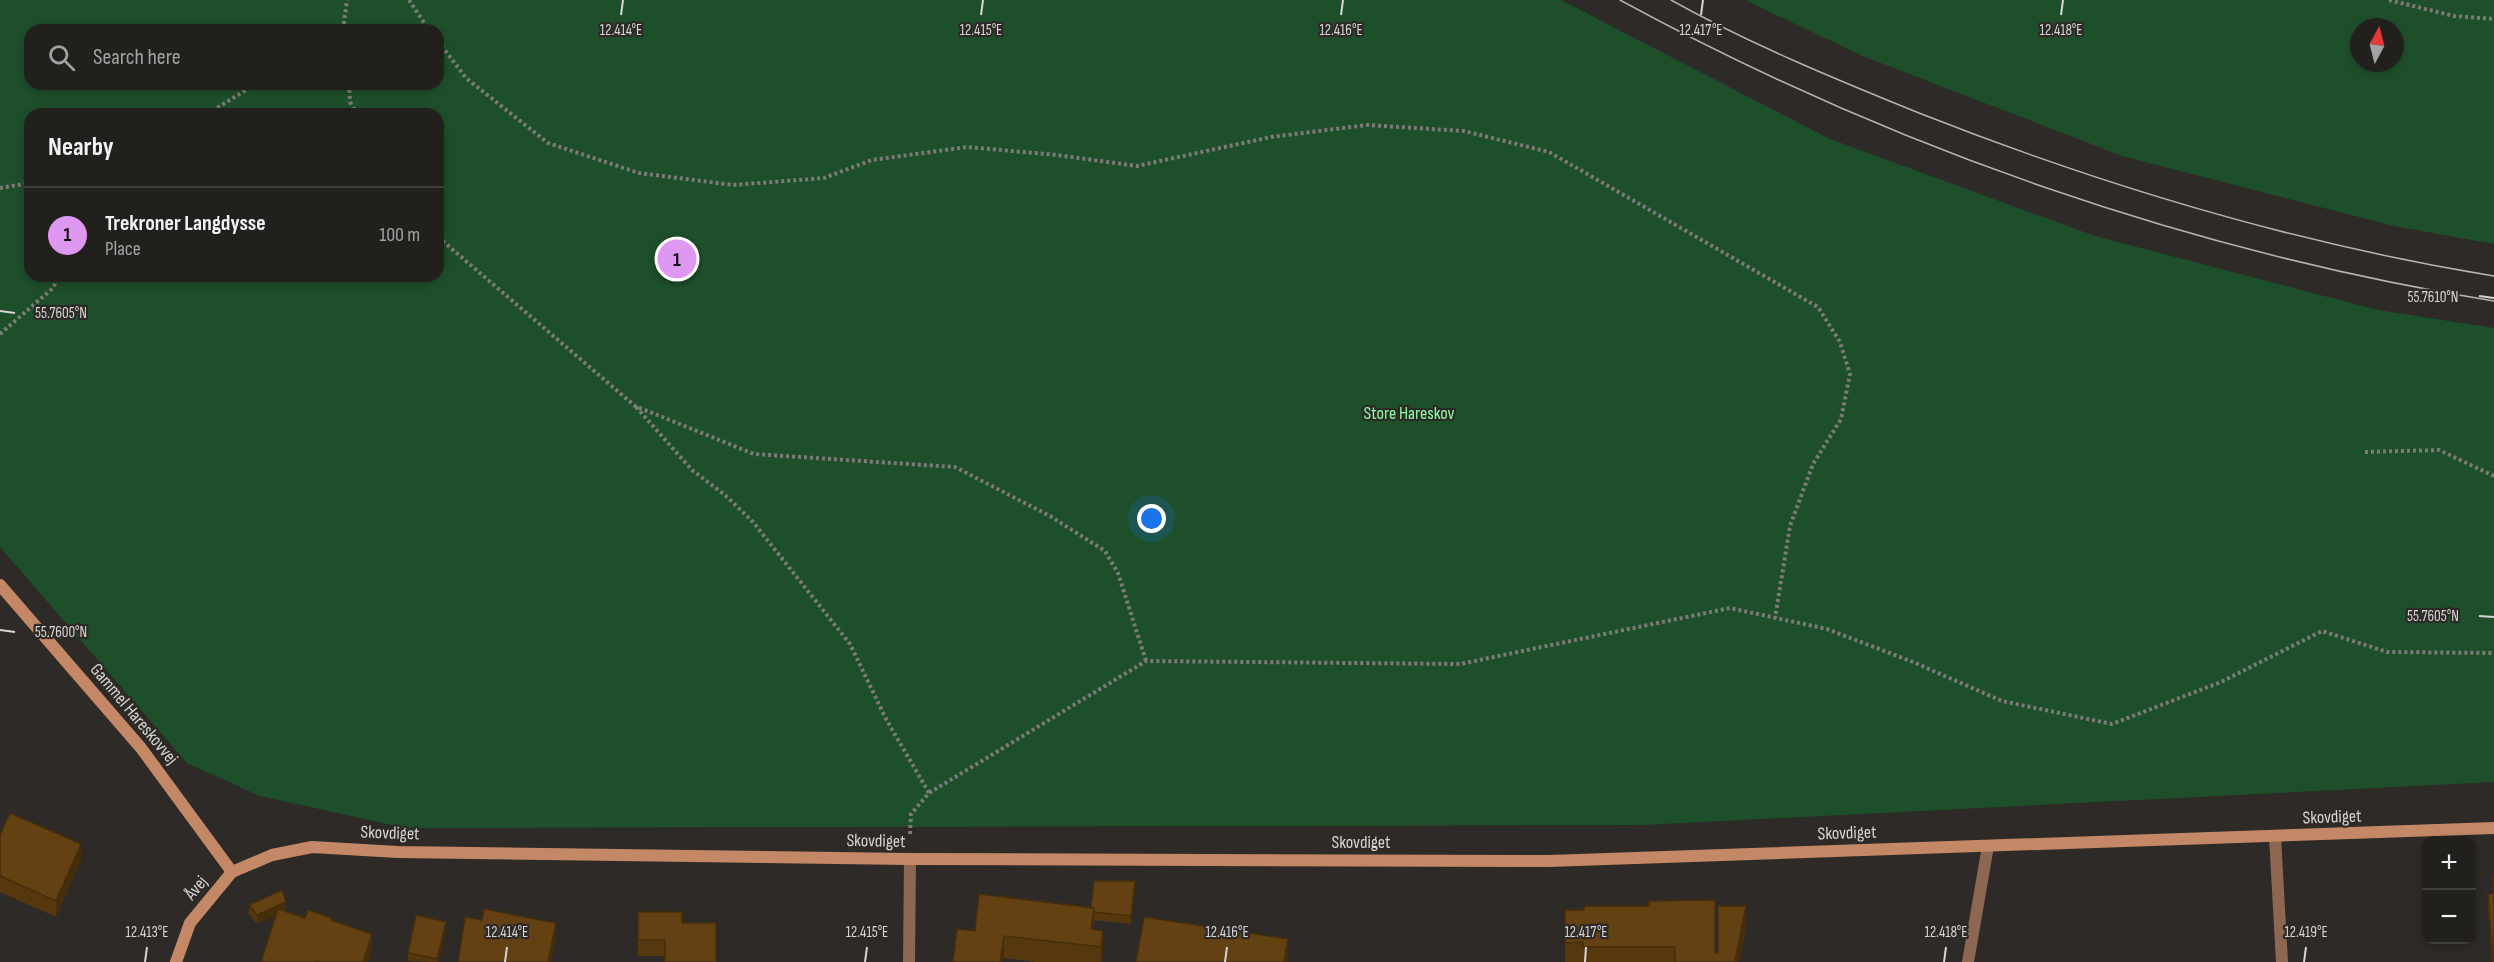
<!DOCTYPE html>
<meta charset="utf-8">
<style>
:root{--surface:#22201d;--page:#2e2d2a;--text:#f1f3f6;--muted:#a2a3a4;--line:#3f3e3b;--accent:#de98f2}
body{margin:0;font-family:"Sofia Sans Condensed",sans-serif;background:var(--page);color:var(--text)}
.controls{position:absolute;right:18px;bottom:18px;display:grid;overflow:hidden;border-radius:12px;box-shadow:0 3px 9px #0003}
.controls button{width:54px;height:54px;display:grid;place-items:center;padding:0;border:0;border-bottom:2px solid var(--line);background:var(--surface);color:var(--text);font:30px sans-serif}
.compass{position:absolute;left:2350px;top:18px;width:54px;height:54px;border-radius:50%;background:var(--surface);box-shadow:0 3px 9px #0003;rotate:7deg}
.you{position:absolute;left:1152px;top:519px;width:21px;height:21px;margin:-15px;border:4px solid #fff;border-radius:50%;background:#1a73e8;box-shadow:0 0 0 9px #1a73e833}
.badge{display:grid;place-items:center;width:39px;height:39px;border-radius:50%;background:var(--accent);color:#111;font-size:20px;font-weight:700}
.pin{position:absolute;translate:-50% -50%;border:3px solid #fff;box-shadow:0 2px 6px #0006}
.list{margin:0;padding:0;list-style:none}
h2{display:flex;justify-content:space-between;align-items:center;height:78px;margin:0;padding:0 24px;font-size:26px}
h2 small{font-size:20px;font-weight:400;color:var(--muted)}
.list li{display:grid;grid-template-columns:39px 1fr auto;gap:18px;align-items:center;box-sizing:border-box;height:96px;padding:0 24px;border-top:2px solid var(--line)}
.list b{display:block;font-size:22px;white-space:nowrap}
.list p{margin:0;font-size:20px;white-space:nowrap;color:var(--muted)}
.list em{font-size:20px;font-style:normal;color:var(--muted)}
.icon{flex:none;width:33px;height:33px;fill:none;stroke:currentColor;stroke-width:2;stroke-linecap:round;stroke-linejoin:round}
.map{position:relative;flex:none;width:2494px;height:962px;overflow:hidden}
.search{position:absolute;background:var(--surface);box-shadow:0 3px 9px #0003;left:24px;top:24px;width:420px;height:66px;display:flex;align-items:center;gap:15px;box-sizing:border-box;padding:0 21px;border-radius:18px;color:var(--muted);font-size:22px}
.panel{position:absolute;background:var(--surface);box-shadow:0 3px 9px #0003;left:24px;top:108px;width:420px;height:174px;border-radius:18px}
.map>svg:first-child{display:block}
</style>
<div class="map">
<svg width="2494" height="962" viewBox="0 0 2494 962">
<rect width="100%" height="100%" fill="#2d2a27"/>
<path fill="#1e4f2b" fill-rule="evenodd" d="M0,0H1561L1830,139L2095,236L2378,310L2494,328V782L1644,825L406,828L260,796L187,763L0,547ZM30,30H438V84H30ZM30,114H438V276H30Z
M1745,0H2494V244L2394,226L2122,156L1865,57ZM2359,27H2395V63H2359Z"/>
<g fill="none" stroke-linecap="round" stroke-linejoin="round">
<path stroke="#7d7b78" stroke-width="4" stroke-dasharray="3 3" stroke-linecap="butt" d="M409,0L429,30
M2389,0L2454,16L2494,19
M343,30L347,0
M438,41L466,78L548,143L639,173L733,185L824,178L872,160L967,147L1057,155L1137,166L1271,137L1367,125L1464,131L1549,152L1818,307L1840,342L1850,374L1841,419L1813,464L1790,526L1775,618
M349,84L350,102L357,114
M207,114L256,84
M0,188L30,183
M438,237L635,406L754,454L955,467L1050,516L1105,551L1118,573L1146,661
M0,334L53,288L59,276
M636,407L692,470L725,495L753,522L850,644L886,719L929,793
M2365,452L2439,450L2494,476
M910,834L911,814L929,793L1146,661L1460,664L1730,608L1827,629L1913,662L2002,701L2112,724L2221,682L2322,631L2387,652L2494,653"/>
<path stroke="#8d6752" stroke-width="12" d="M2275,837L2282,962
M909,962L910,859
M1968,962L1988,846"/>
<path stroke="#c58867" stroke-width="12" d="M0,585L141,748L232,872
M176,962L190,923L232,872L272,855L312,847L398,852L910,859L1549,861L2494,828"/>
<path stroke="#b6b4b1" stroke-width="1.5" d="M1620,0C1890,147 2191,252 2494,301
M1671,0C1750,44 1835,79 1919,113C2104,186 2297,244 2494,276"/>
</g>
<path fill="#56380f" d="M0,835L81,860L56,917L0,892Z
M2493,875H2494V962H2492L2488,910V894L2493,893Z
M1135,890L1131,924L1094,920V930L1103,931L1102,962H1035L1004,958L975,931L1091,908Z
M249,905L286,910L284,911L305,918L332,921L372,950L368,962H261L276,915L257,924L249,914Z
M1649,906L1715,953H1718L1746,928L1739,962H1565V910H1584Z
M638,912H682L665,956H638Z
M446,930L439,962L408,961V953Z"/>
<path fill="#462e0d" d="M81,844V860L56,917V901Z
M1135,881V890L1131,924V916Z
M286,902V910L257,924V915Z
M1746,906V928L1739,962H1735Z
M1094,908V931L1091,929Z
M446,922V930L439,962H437Z
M556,923V939L551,962H548Z
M1103,931V954L1102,962H1101V947Z
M372,934V950L368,962H363Z
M1004,936V958L1003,962H1000Z
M1288,939V962H1284Z"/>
<path fill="#644112" stroke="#462e0d" stroke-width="1.5" d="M10,813L81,844L56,901L0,876V835Z
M2493,875H2494V962H2493L2488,894L2494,893Z
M1094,881H1135L1131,916L1094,912V908H1091Z
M282,890L286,902L257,915L249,905Z
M979,894L1094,908L1091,929L1103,931L1101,947L1004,936L1000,962H953L957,929L975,931Z
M1715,900V953H1718V906H1746L1735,962H1675V947H1583V942L1565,943V910H1584V906H1649V901Z
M278,909L305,918L308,910L332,918L331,920L372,934L363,962H320L316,961V962H261Z
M484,909L556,923L548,962H458L465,917L482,920Z
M638,912H682V923H716V962H665V940H638Z
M416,915L446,922L437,959L408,953Z
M1144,917L1288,939L1284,962H1136Z"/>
<path fill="none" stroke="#d8d6d4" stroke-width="2" d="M621,15L623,0M981,15L983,0M1341,15L1343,0M1701,15L1703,0M2061,15L2063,0M2479,296L2494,298M0,311L15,313M2479,616L2494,617M0,630L15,632M145,962L147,947M505,962L507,947M865,962L867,947M1225,962L1227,947M1585,962L1586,947M1944,962L1946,947M2304,962L2306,947"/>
<g text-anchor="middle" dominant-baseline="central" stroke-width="4.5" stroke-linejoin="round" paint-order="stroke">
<g font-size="18" fill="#8afca5" stroke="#2d2a27">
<text x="1409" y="413">Store Hareskov</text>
</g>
<g font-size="18" fill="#d8d6d4" stroke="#2d2a27">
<text transform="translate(134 714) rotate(50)">Gammel Hareskovvej</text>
<text transform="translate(2332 817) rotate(-2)">Skovdiget</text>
<text transform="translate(390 833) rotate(2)">Skovdiget</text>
<text transform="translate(1847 833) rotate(-2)">Skovdiget</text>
<text transform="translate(876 841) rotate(1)">Skovdiget</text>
<text x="1361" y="842">Skovdiget</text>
<text transform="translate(196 888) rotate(-50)">Åvej</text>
</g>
</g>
<g font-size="15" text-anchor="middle" fill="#d8d6d4" stroke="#2d2a27" stroke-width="4.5" stroke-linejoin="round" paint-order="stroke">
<text x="621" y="35">12.414°E</text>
<text x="981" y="35">12.415°E</text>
<text x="1341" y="35">12.416°E</text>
<text x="1701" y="35">12.417°E</text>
<text x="2061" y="35">12.418°E</text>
<text x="2433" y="302">55.7610°N</text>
<text x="61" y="318">55.7605°N</text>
<text x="2433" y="621">55.7605°N</text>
<text x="61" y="637">55.7600°N</text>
<text x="147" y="937">12.413°E</text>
<text x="507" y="937">12.414°E</text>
<text x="867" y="937">12.415°E</text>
<text x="1227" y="937">12.416°E</text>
<text x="1586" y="937">12.417°E</text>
<text x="1946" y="937">12.418°E</text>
<text x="2306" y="937">12.419°E</text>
</g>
</svg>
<div class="controls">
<button>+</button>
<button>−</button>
</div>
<svg class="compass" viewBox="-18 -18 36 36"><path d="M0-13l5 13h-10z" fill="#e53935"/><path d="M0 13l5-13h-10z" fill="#a2a3a4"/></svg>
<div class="you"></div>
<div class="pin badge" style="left:677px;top:259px">1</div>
<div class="search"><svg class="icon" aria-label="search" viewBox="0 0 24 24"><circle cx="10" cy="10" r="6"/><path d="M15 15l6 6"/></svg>Search here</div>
<section class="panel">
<h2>Nearby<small></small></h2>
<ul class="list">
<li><span class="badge">1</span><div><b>Trekroner Langdysse</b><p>Place</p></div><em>100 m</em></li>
</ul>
</section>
</div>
